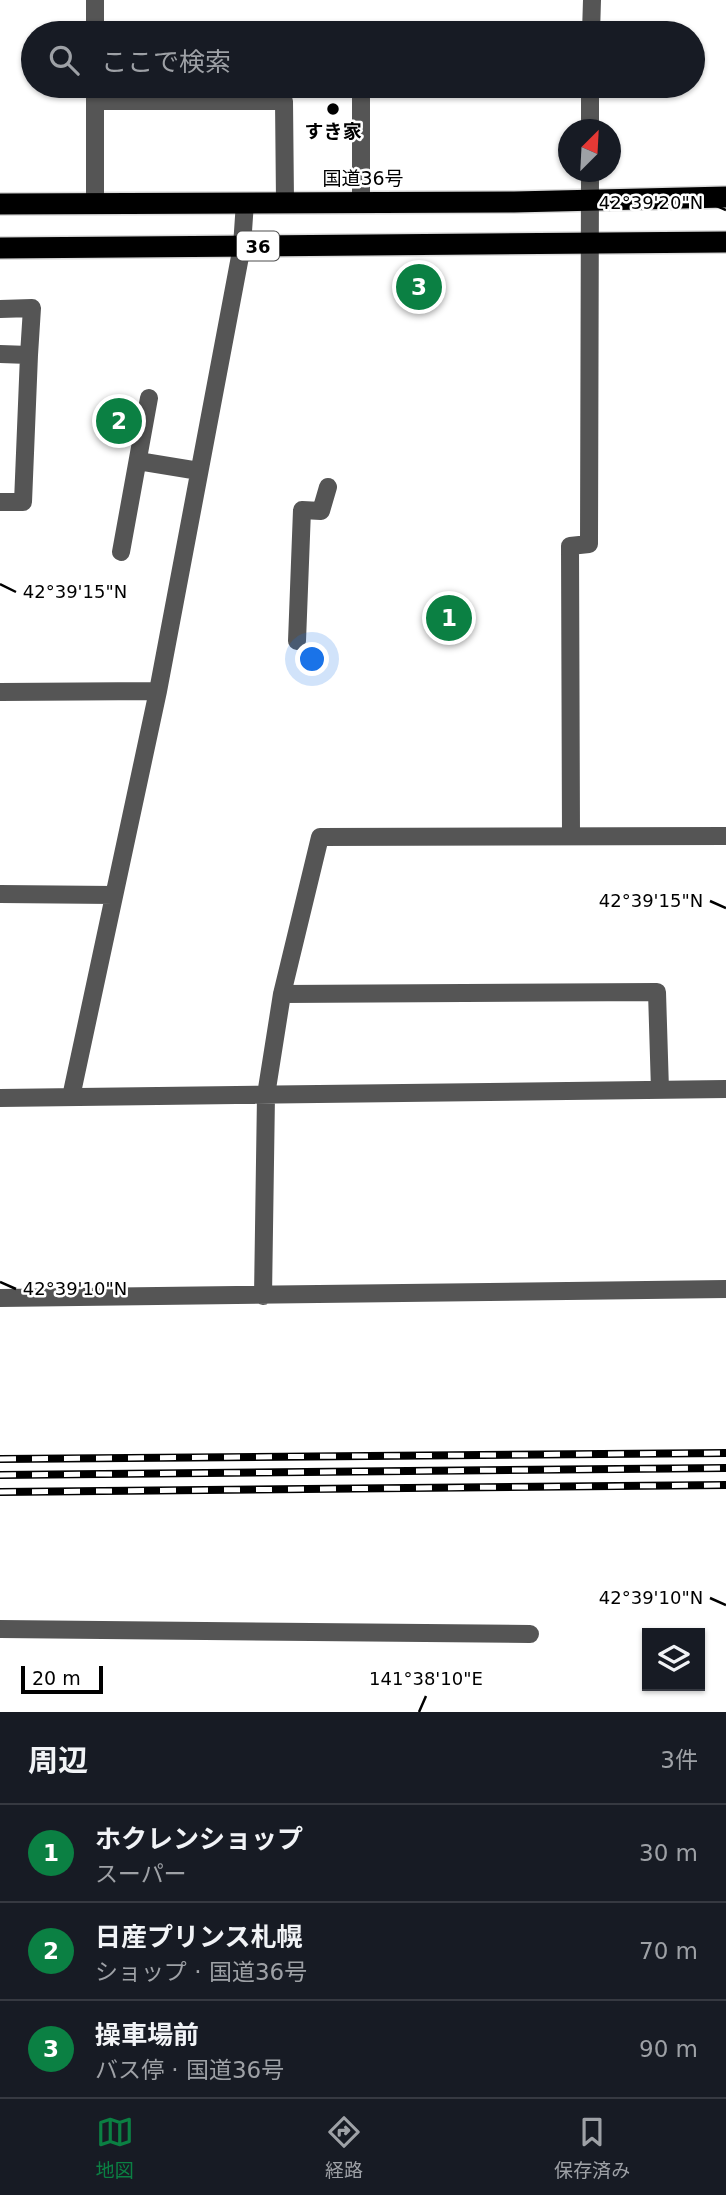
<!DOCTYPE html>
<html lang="ja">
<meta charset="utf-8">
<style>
:root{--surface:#171b24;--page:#20242c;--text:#f1f3f6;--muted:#9ea1a6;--line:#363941;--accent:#0b8043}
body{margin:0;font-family:"DejaVu Sans","Noto Sans JP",sans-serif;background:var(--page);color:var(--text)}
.controls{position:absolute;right:21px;bottom:21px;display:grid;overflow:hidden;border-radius:0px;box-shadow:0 2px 5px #0004}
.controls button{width:63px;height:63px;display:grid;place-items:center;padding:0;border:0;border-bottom:2px solid var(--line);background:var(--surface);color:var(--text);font:35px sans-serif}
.compass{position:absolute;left:558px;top:119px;width:63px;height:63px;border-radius:50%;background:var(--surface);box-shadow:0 2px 5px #0004;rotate:24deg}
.scale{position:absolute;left:21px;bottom:18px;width:82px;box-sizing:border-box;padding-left:7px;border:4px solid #000;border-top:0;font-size:19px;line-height:24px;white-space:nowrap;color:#000;-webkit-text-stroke:5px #fff;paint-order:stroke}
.you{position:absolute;left:313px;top:660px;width:24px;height:24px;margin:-18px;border:5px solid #fff;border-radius:50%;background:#1a73e8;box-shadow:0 0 0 10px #1a73e833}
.badge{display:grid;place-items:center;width:46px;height:46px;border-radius:50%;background:var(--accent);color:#fff;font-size:23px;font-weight:700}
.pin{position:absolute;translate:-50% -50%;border:4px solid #fff;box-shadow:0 2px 7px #0006}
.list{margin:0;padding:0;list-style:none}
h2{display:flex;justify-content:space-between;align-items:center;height:91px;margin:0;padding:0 28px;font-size:30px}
h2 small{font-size:23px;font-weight:400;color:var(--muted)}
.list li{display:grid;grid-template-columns:46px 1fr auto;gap:21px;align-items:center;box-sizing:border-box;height:98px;padding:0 28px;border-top:2px solid var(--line)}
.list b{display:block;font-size:26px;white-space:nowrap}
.list p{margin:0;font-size:23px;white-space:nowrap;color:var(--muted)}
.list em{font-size:23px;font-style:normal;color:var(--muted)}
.icon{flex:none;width:38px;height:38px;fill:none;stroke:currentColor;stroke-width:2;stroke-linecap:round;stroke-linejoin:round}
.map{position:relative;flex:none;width:726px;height:1712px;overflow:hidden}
.search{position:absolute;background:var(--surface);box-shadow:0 2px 5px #0004;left:21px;right:21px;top:21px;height:77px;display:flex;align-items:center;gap:18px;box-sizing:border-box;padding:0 24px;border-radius:38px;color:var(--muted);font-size:26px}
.sheet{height:385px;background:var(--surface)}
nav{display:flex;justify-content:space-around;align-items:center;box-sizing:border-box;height:98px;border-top:2px solid var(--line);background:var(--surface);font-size:19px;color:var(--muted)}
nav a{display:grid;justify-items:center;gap:4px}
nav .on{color:var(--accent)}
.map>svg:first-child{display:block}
</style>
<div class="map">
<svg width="726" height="1712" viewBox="0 0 726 1712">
<rect width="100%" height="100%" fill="#fff"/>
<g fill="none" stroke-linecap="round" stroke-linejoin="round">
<defs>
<path id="highway" d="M0,204L514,202L726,197
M0,248L726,242"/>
</defs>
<use href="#highway" stroke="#dbdbdb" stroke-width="24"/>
<path stroke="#555" stroke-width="18" d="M95,0V33
M294,33L296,31L342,30L346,33
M591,33L592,0
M95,86V203
M95,101H284L285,201
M590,130V86
M361,201V86
M0,309L32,308L29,355
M0,354L29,355L23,502H0
M138,461L199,471
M121,552L149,398
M297,641L302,510L321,511L328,487
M0,692L158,691
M571,836L570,546L589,544L590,172
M0,894L114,895
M282,994L657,992L660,1090
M71,1097L158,691L242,246L245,202
M0,1098L726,1089
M263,1296L266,1095L282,994L320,837L726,836
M0,1298L726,1289
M0,1629L530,1634"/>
<use href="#highway" stroke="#000" stroke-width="21"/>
<defs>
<path id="rail" d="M0,1459L726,1453
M0,1475L726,1468
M0,1492L726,1485"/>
</defs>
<use href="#rail" stroke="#000" stroke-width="8"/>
<use href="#rail" stroke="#fff" stroke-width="5" stroke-dasharray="16" stroke-linecap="butt"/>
</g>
<path fill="none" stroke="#000" stroke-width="2.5" d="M710,203L726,210M0,584L16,592M710,901L726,908M0,1282L16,1289M710,1598L726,1605M419,1712L426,1696"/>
<circle fill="#000" stroke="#fff" stroke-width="2.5" cx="333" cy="109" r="7"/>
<g text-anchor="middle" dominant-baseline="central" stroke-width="5" stroke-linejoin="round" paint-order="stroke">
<rect fill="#fff" stroke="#4c4c4c" stroke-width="2" x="237" y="231.5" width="42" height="29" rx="5"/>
<g font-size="18" font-weight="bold" fill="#000">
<text x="258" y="246">36</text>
</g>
<g font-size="19" font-weight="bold" fill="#000" stroke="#fff">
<text x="333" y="131">すき家</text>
</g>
<g font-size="19" fill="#000" stroke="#fff">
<text x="363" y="178">国道36号</text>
</g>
</g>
<g font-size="18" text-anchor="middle" fill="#000" stroke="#fff" stroke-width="5" stroke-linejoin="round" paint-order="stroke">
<text x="651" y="209">42°39'20"N</text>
<text x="75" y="598">42°39'15"N</text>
<text x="651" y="907">42°39'15"N</text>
<text x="75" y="1295">42°39'10"N</text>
<text x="651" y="1604">42°39'10"N</text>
<text x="426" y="1685">141°38'10"E</text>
</g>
</svg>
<div class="controls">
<button><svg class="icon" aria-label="layers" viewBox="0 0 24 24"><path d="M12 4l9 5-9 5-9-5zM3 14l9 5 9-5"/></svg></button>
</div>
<svg class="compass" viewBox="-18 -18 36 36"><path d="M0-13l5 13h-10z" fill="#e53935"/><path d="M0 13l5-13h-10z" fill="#9ea1a6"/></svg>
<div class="scale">20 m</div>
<div class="you"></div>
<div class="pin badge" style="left:449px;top:618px">1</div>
<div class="pin badge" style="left:119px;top:421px">2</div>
<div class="pin badge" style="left:419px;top:287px">3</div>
<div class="search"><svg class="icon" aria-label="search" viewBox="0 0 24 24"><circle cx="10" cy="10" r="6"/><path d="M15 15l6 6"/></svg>ここで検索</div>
</div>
<section class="sheet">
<h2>周辺<small>3件</small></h2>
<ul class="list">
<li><span class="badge">1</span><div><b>ホクレンショップ</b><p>スーパー</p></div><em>30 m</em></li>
<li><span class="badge">2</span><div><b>日産プリンス札幌</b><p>ショップ · 国道36号</p></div><em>70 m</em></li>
<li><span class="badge">3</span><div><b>操車場前</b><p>バス停 · 国道36号</p></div><em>90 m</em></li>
</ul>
</section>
<nav>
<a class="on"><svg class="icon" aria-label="map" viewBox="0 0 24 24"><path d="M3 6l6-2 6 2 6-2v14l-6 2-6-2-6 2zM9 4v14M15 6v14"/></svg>地図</a>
<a><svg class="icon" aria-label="directions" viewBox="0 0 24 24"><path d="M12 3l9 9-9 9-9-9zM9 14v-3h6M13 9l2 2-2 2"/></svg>経路</a>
<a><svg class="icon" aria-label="saved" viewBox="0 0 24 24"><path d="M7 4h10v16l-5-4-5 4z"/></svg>保存済み</a>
</nav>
